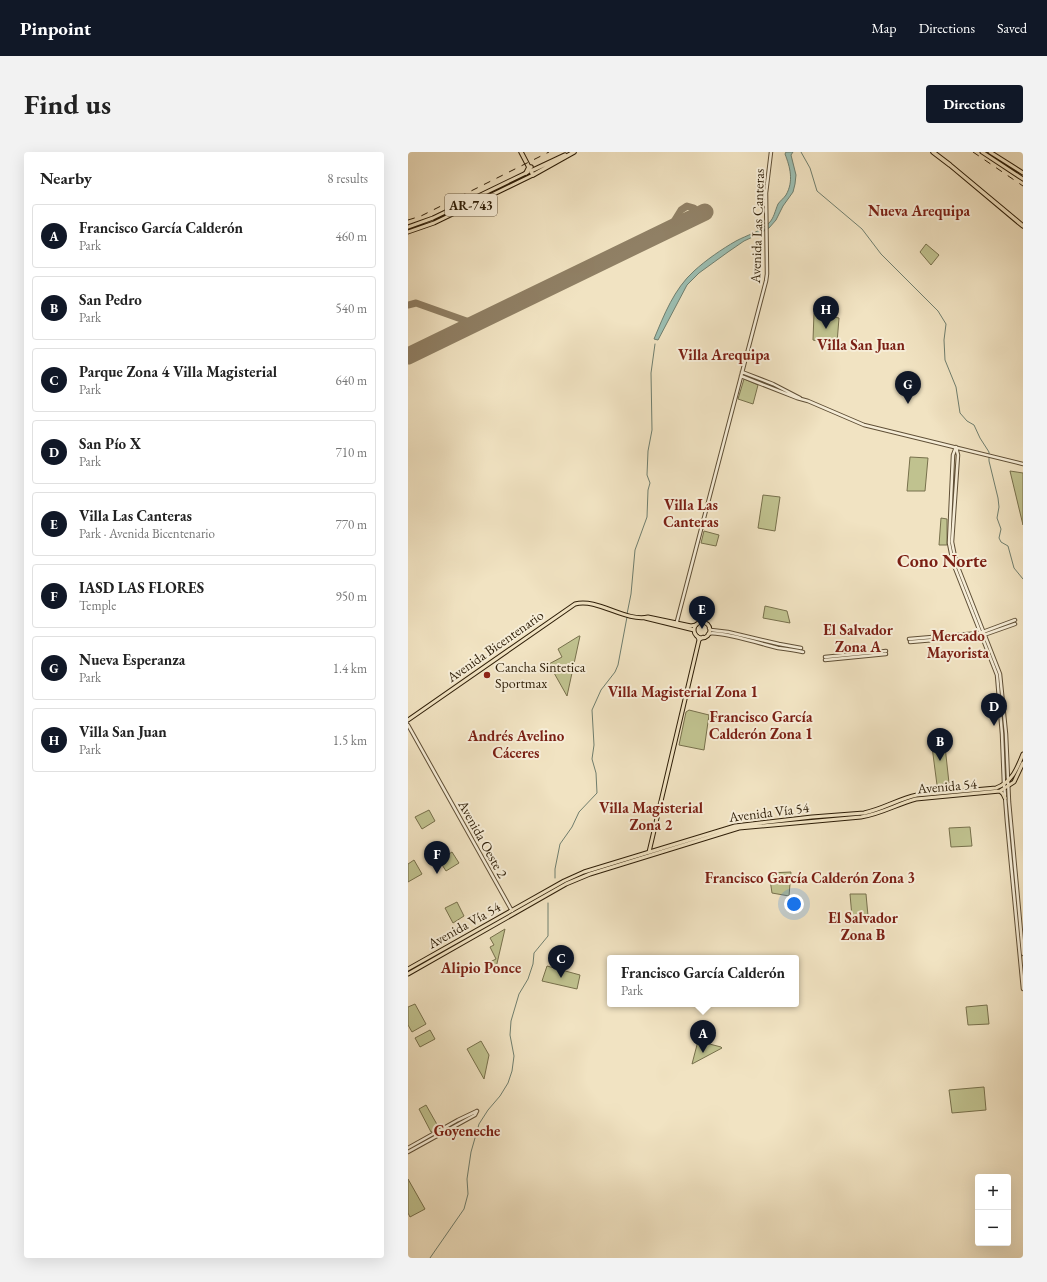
<!DOCTYPE html>
<meta charset="utf-8">
<style>
:root{--surface:#fff;--page:#f2f2f2;--text:#222;--muted:#767676;--line:#e0e0e0;--accent:#111827}
body{margin:0;font-family:"EB Garamond",serif;background:var(--page);color:var(--text)}
.controls{position:absolute;right:12px;bottom:12px;display:grid;overflow:hidden;border-radius:4px;box-shadow:0 4px 16px #0002}
.controls button{width:36px;height:36px;display:grid;place-items:center;padding:0;border:0;border-bottom:1px solid var(--line);background:var(--surface);color:var(--text);font:20px sans-serif}
.you{position:absolute;left:386px;top:752px;width:14px;height:14px;margin:-10px;border:3px solid #fff;border-radius:50%;background:#1a73e8;box-shadow:0 0 0 6px #1a73e833}
.badge{display:grid;place-items:center;width:26px;height:26px;border-radius:50%;background:var(--accent);color:#fff;font-size:13px;font-weight:700}
.pin{position:absolute;translate:-50% -33px;filter:drop-shadow(0 1px 2px #0008)}
.pin::after{content:'';position:absolute;top:21px;width:14px;height:12px;background:inherit;clip-path:polygon(0 0,100% 0,50% 100%)}
.popup{position:absolute;left:199px;top:803px;width:192px;height:52px;box-sizing:border-box;display:grid;place-content:center;border-radius:4px;background:var(--surface);filter:drop-shadow(0 1px 3px #0005);font-size:13px;white-space:nowrap;color:var(--muted)}
.popup b{font-size:15px;color:var(--text)}
.popup::after{content:'';position:absolute;left:50%;top:100%;margin-left:-8px;border:8px solid transparent;border-top-color:var(--surface)}
.list{margin:0;padding:0;list-style:none}
h2{display:flex;justify-content:space-between;align-items:center;height:52px;margin:0;padding:0 16px;font-size:17px}
h2 small{font-size:13px;font-weight:400;color:var(--muted)}
.list li{display:grid;grid-template-columns:26px 1fr auto;gap:12px;align-items:center;box-sizing:border-box;height:64px;margin:0 8px 8px;padding:0 8px;border:1px solid var(--line);border-radius:4px}
.list b{display:block;font-size:15px;white-space:nowrap}
.list p{margin:0;font-size:13px;white-space:nowrap;color:var(--muted)}
.list em{font-size:13px;font-style:normal;color:var(--muted)}
.map{position:relative;flex:none;width:615px;height:1106px;overflow:hidden;border-radius:4px}
header{display:flex;align-items:center;gap:24px;box-sizing:border-box;height:56px;padding:0 20px;background:var(--accent);color:#fff}
header strong{font-size:19px}
nav{display:flex;gap:22px;margin-inline-start:auto;font-size:14px}
.intro{display:flex;align-items:center;justify-content:space-between;box-sizing:border-box;height:96px;padding:0 24px}
h1{margin:0;font-size:28px}
.button{padding:10px 18px;border-radius:4px;background:var(--accent);color:#fff;font-size:14px;font-weight:700}
main{display:flex;gap:24px;padding:0 24px}
aside{flex:1;background:var(--surface);border-radius:4px;box-shadow:0 4px 16px #0002}
.map>svg:first-child{display:block}
</style>
<header>
<strong>Pinpoint</strong>
<nav><a>Map</a><a>Directions</a><a>Saved</a></nav>
</header>
<div class="intro"><h1>Find us</h1><a class="button">Directions</a></div>
<main>
<aside>
<h2>Nearby<small>8 results</small></h2>
<ul class="list">
<li><span class="badge">A</span><div><b>Francisco García Calderón</b><p>Park</p></div><em>460 m</em></li>
<li><span class="badge">B</span><div><b>San Pedro</b><p>Park</p></div><em>540 m</em></li>
<li><span class="badge">C</span><div><b>Parque Zona 4 Villa Magisterial</b><p>Park</p></div><em>640 m</em></li>
<li><span class="badge">D</span><div><b>San Pío X</b><p>Park</p></div><em>710 m</em></li>
<li><span class="badge">E</span><div><b>Villa Las Canteras</b><p>Park · Avenida Bicentenario</p></div><em>770 m</em></li>
<li><span class="badge">F</span><div><b>IASD LAS FLORES</b><p>Temple</p></div><em>950 m</em></li>
<li><span class="badge">G</span><div><b>Nueva Esperanza</b><p>Park</p></div><em>1.4 km</em></li>
<li><span class="badge">H</span><div><b>Villa San Juan</b><p>Park</p></div><em>1.5 km</em></li>
</ul>
</aside>
<div class="map">
<svg width="615" height="1106" viewBox="0 0 615 1106">
<rect width="100%" height="100%" fill="#f1e3c2"/>
<filter id="stains"><feTurbulence type="fractalNoise" baseFrequency=".005" numOctaves="4"/><feColorMatrix values="0 0 0 0 .2 0 0 0 0 .09 0 0 0 0 .02 0 0 0 .5 -.17"/></filter>
<radialGradient id="worn" r=".72"><stop offset=".6" stop-color="#630" stop-opacity="0"/><stop offset="1" stop-color="#630" stop-opacity=".3"/></radialGradient>
<path fill="#c0c28f" stroke="#77704c" d="M518,92L531,103L523,113L512,100Z
M406,161L431,166L429,191H419L405,188Z
M336,227L350,233L345,252L330,247Z
M502,305L520,306L517,339H499Z
M602,319L615,321V373Z
M355,343L372,345L367,379L350,376Z
M533,366L539,367V393H531Z
M296,379L311,383L308,394L293,391Z
M357,454L379,459L382,471L355,466Z
M171,484H172L159,544L141,512L154,505L150,497Z
M281,558L301,563L296,598L271,593L278,560Z
M536,585L541,631L529,633L523,587Z
M21,658L27,669L14,677L7,665Z
M562,675L564,694L543,695L541,676Z
M44,700L51,711L38,719L31,708Z
M6,708L14,722L0,730V712Z
M383,720L381,744L364,741L361,721Z
M442,742H458L460,764L444,765Z
M49,750L56,764L45,771L37,756Z
M97,777L87,820L82,810L88,807L82,795L86,793L82,786Z
M139,814L172,823L169,837L134,829Z
M7,852L18,872L4,880L0,873V855Z
M579,853L581,872L560,873L558,855Z
M22,878L27,887L12,895L7,886Z
M73,889L81,903L76,927L59,897Z
M290,889L313,895L314,896L284,912Z
M576,935L578,958L544,961L541,938Z
M18,953L31,976L23,980L11,957Z
M0,1027L17,1057L2,1065L0,1061Z"/>
<path fill="#9bbeb2" stroke="#6f7e6e" d="M378,0H385L383,3L388,23L387,32L385,40L375,54L368,68L361,76L349,83L336,89L320,100L291,121L279,133L250,188L246,187C256,163 266,137 286,119C298,108 314,97 328,89C339,83 352,80 361,71C366,66 367,59 370,52C372,49 376,46 378,43C386,29 382,15 377,2Z"/>
<g fill="none" stroke-linecap="round" stroke-linejoin="round">
<path stroke="#6f7e6e" stroke-width="1" d="M393,0L402,16L409,39L454,77L473,102L530,159L538,172L536,188L537,208L548,235L552,261L559,269L566,273L572,286L581,300V309L590,346L591,355L589,366L593,377L591,386L593,390L600,394L606,416L615,427
M219,462L223,442L227,398L239,365L240,338L242,331L239,323L240,299L244,278L243,221L247,192
M147,726V717L152,692L164,675L171,660L189,641L188,621L184,607L186,593L184,558L193,538L207,520L210,513L219,465
M22,1106L56,1057L60,1042L59,1027L63,1000L71,972L80,958L92,944L100,931L104,919L106,904L102,883L103,869L111,842L120,827L125,812L126,801L140,784V751"/>
<path stroke="#908065" stroke-width="7" d="M260,79L273,58L279,54L286,56L289,64C287,73 278,71 270,73
M0,153L8,151L67,172"/>
<path stroke="#908065" stroke-width="17" d="M0,204L297,60"/>
<defs>
<path id="minor" d="M334,220L365,232L392,246
M333,224L389,246L400,249L456,273L615,312
M548,295L545,303L541,391L545,411L589,523L594,582L596,632L599,670L615,837
M548,295L550,303L544,390L548,410L592,522L598,582L601,650L615,802
M268,473L358,129L359,122L358,41L363,0
M301,476L303,478L320,480L371,492L393,496
M300,482C309,478 357,493 370,496C378,497 386,498 395,500
M289,484L291,488L295,485
M501,487L572,481L607,468
M502,490L573,484L607,472
M417,505L478,499
M417,508L478,502
M0,573L104,759
M0,996L50,968L69,959
M0,1000L67,963L69,959"/>
<path id="major" d="M574,0L615,27
M582,0L615,21
M0,75L25,66L120,20
M0,80L26,71L125,23
M237,466L286,478
M286 478a8 8 0 1 1 16 0a8 8 0 1 1-16 0Z
M0,568L167,452C190,446 217,470 240,465L283,474L288,473
M592,639L595,642L597,646
M241,700L291,488
M0,817L156,729L176,720L327,674L404,665L456,661C475,657 490,647 509,643L588,636C604,630 609,617 615,602
M0,822L158,732L182,722L331,676L453,665C473,662 489,652 508,647L592,639L606,630L615,611"/>
<path id="highway" d="M113,0L125,23L166,0
M525,0L542,13L615,74
M123,19L157,3
M118,21L121,15H123"/>
</defs>
<use href="#minor" stroke="#5f4f36" stroke-width="4.5"/>
<use href="#major" stroke="#2e1e08" stroke-width="5"/>
<use href="#highway" stroke="#2e1e08" stroke-width="5.5"/>
<use href="#minor" stroke="#f6edd7" stroke-width="2.5"/>
<use href="#major" stroke="#f1e3c2" stroke-width="3"/>
<use href="#highway" stroke="#f1e3c2" stroke-width="3.5"/>
<path stroke="#2e1e08" stroke-width="1" stroke-dasharray="7 7" stroke-linecap="butt" d="M565,0L615,34
M0,68L13,64L141,0"/>
</g>
<circle fill="#8f2418" stroke="#f6edd7" stroke-width="1.5" cx="79" cy="523" r="4"/>
<g text-anchor="middle" dominant-baseline="central" stroke-width="4" stroke-linejoin="round" paint-order="stroke">
<rect fill="#f6edd7" stroke="#6a5c46" stroke-width="1" x="37" y="42" width="52" height="22" rx="3"/>
<g font-size="13" font-weight="bold" fill="#2e1e08">
<text x="63" y="53">AR-743</text>
</g>
<g font-size="14" fill="#2e1e08" stroke="#f6edd7">
<text transform="translate(349 74) rotate(-88)">Avenida Las Canteras</text>
<text transform="translate(87 494) rotate(-35)">Avenida Bicentenario</text>
<text transform="translate(539 634) rotate(-5)">Avenida 54</text>
<text transform="translate(361 660) rotate(-7)">Avenida Vía 54</text>
<text transform="translate(75 687) rotate(61)">Avenida Oeste 2</text>
<text transform="translate(56 773) rotate(-29)">Avenida Vía 54</text>
</g>
<g font-size="14" fill="#2e1e08" stroke="#f6edd7" text-anchor="start">
<text x="87" y="515">Cancha Sintetica<tspan x="87" dy="16">Sportmax</tspan></text>
</g>
<g font-size="15" font-weight="bold" fill="#7a1f14" stroke="#f6edd7">
<text x="511" y="58">Nueva Arequipa</text>
<text x="453" y="192">Villa San Juan</text>
<text x="316" y="202">Villa Arequipa</text>
<text x="283" y="352">Villa Las<tspan x="283" dy="17">Canteras</tspan></text>
<text x="450" y="477">El Salvador<tspan x="450" dy="17">Zona A</tspan></text>
<text x="550" y="483">Mercado<tspan x="550" dy="17">Mayorista</tspan></text>
<text x="275" y="539">Villa Magisterial Zona 1</text>
<text x="353" y="564">Francisco García<tspan x="353" dy="17">Calderón Zona 1</tspan></text>
<text x="108" y="583">Andrés Avelino<tspan x="108" dy="17">Cáceres</tspan></text>
<text x="243" y="655">Villa Magisterial<tspan x="243" dy="17">Zona 2</tspan></text>
<text x="402" y="725">Francisco García Calderón Zona 3</text>
<text x="455" y="765">El Salvador<tspan x="455" dy="17">Zona B</tspan></text>
<text x="73" y="815">Alipio Ponce</text>
<text x="59" y="978">Goyeneche</text>
</g>
<g font-size="18" font-weight="bold" fill="#7a1f14" stroke="#f6edd7">
<text x="534" y="408">Cono Norte</text>
</g>
</g>
<rect width="100%" height="100%" filter="url(#stains)"/>
<rect width="100%" height="100%" fill="url(#worn)"/>
</svg>
<div class="controls">
<button>+</button>
<button>−</button>
</div>
<div class="you"></div>
<div class="pin badge" style="left:295px;top:901px">A</div>
<div class="popup"><b>Francisco García Calderón</b>Park</div>
<div class="pin badge" style="left:532px;top:609px">B</div>
<div class="pin badge" style="left:153px;top:826px">C</div>
<div class="pin badge" style="left:586px;top:574px">D</div>
<div class="pin badge" style="left:294px;top:477px">E</div>
<div class="pin badge" style="left:29px;top:722px">F</div>
<div class="pin badge" style="left:500px;top:252px">G</div>
<div class="pin badge" style="left:418px;top:177px">H</div>
</div>
</main>
